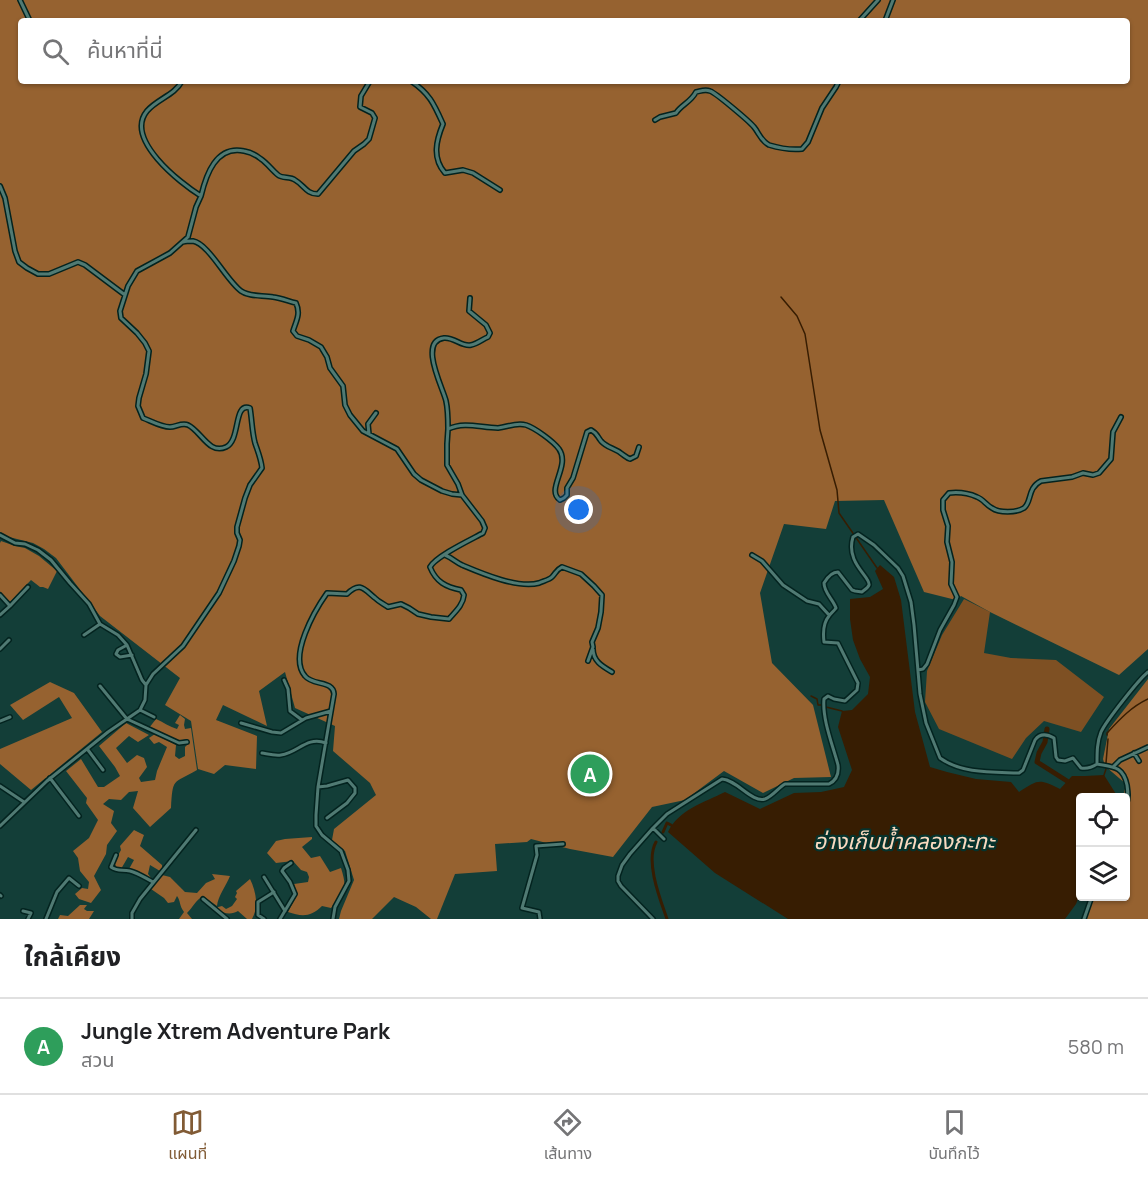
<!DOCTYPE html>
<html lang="th">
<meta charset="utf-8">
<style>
:root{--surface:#fff;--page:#f6f6f6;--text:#202124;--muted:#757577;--line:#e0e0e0;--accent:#815b35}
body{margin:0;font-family:Manrope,"Noto Sans Thai",sans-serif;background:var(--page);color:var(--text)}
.controls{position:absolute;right:18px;bottom:18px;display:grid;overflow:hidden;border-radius:6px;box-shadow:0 2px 4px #0004}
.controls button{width:54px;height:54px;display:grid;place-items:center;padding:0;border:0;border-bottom:2px solid var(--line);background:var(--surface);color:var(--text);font:30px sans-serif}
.you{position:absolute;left:579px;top:510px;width:21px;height:21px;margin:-15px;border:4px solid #fff;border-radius:50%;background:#1a73e8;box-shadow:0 0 0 9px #1a73e833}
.badge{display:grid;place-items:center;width:39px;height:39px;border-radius:50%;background:var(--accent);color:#fff;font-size:20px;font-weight:700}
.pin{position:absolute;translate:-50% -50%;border:3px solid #fff;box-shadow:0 2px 6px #0006}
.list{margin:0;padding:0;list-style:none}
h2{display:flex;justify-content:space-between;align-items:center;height:78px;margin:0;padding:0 24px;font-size:26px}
h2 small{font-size:20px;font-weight:400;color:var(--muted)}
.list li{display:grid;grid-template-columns:39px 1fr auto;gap:18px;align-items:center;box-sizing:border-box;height:96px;padding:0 24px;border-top:2px solid var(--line)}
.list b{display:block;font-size:22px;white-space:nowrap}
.list p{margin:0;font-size:20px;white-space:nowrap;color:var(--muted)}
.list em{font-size:20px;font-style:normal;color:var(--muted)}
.icon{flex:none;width:33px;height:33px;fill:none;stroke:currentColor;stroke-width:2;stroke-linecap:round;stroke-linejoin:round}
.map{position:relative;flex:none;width:1148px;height:919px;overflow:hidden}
.search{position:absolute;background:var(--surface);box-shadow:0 2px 4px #0004;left:18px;right:18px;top:18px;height:66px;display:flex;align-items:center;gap:15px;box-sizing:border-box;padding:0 21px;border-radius:6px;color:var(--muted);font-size:22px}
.sheet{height:174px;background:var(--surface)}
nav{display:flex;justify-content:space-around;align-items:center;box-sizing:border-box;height:84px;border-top:2px solid var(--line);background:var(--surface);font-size:16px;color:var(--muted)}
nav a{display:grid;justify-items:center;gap:3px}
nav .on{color:var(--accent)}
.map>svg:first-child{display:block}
</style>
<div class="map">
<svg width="1148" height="919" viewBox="0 0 1148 919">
<rect width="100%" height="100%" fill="#133e38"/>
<path fill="#7e5023" d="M964,599L990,612L984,653L1011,658L1056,660L1104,697L1081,732L1044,721L1026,738L1012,759L939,729L925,702L927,671L942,635Z"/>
<path fill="#966230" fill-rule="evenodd" d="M0,0H1148V649L1119,675L990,612L961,596L956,600L924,592L884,500L835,501L826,529L784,524L760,593L772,663L813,705L831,777L794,778L763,793L724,771L685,800L652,807L613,857L570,849L531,839L527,842L495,844L497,871L455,874L437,919H431L416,907L394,897L372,919H339L341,911L354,880L345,851L332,840L334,829L376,795L370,783L333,751L335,726L295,708L285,672L259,691L267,726L223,705L216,720L257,736L256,769L225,765L214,774L198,769L191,721L165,705L180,678L100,616L56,558L44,549L33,543L9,537L0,532ZM21,21H1127V81H21Z
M1,541L15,546L25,548L39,556L57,571L48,589L43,587H40L31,580L10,602L0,592V543Z
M1148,679V919H1086L1094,897L1126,896V798L1123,797L1126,784L1105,766L1103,759L1109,729Z
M50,682L74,693L102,732L31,790L0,764V749L72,718L59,697L23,720L10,705Z
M180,715L185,719L184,725L185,729L191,728L197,770C172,784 173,778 171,808L150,827L133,808L138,791L129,792L121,800L109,799L103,804L114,811L111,823L117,831L107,845L106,854L94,876L101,890L91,903L79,899L75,894L82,888L88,889L89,882L80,871L78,858L73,851L89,838L98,820L86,803L87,798L66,771L81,759L98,787H104L120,776L115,767L99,746L126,723L149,735L138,742L129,736L116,748L127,763L137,755L144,758L147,767L139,778L141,782L155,780L157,771L167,747L159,742L154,744L149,738L155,734L176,745L175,756L179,759L185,756V747L189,743L187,739L178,741L149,728L156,719C163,722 170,727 177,729L179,725L175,723Z
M134,830L144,835L140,846L162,865V869L160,871L150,865L148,874L152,879L151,880L140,874V872L129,869L134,860L128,857L121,869H115L116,866L114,863L121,850L120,846Z
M312,837V839L302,847L311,858L320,856L330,872L341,868C348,890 344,890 331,908L322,906C311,917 302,917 288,912L297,895L294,884L308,882L309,877L307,872L301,870L293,861L276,863L267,853L276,841L285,839Z
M212,874L230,876C226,886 218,896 217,906L203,896C196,900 193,907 187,913L192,919H179L184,912C179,905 181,902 177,896L174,902L168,903L164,898L151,889L162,875L170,877L185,892L197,893L206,883L215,879Z
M250,879C256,891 259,907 252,919H247L238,911C232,915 223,914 217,909L218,907L222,906L226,909L232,906L237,899L235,897L237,893L236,891Z
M80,905H87L84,909L87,911H94L89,919H58L60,915L68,916Z"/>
<path fill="#371d02" d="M880,565L894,577L901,600L915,712L930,767L947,772L976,779L1011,782L1019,792C1039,779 1039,779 1060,789L1072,776H1085L1104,775L1116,794L1115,797L1080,798V894L1076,904L1065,919H788L715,873L668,832C678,810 705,802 725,792L760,809L794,793L821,792L844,787L852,770L838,727L842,711L852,710L868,694L870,677L860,659L853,640L850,619V599L870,597L883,589L875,571Z"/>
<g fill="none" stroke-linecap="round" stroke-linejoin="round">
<path stroke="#371d02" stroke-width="1.5" d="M781,297L797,316L805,334L820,430L837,490L839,513L877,568
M811,696L817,699L818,705H821
M826,707L842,711
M1107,735V733C1120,719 1131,707 1148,699
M1106,763L1108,739
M1104,775L1106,769"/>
<path stroke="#371d02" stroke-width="3" d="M663,832L667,823L671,825
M656,842C645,861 660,899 667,919"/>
<path stroke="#371d02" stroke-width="5" d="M1047,729L1045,742L1039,753L1037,762L1067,781"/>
<defs>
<path id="minor" d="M20,0L30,21
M859,21L878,0
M885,21L893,0
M411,81C430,94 434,104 443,124C436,141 432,158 445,173L463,170L473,173L500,190
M655,120L660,117L676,113C681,105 691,102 696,92C701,91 705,89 710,91C716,93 749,121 754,127C759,133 761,141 769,145C779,148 792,150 802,149L808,142L822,108L836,87L839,81
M0,186L5,198L15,251L19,262L27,268L38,274H49L78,262L85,265L125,295
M201,196C206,175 216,145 244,151C250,152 256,155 261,159C267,163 272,170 278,175C283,179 290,176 295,180C304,185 306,194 318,194L354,151L364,144L369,139L375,118L372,113L360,107L361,96L370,81
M183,242C186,241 190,241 193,241C209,244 226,280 241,291C249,297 263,295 273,297C281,298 288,301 296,303C301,314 296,321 293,331L297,336L309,340L321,347L327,357L330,368L343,386L345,405L350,415L363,431L397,449L414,474L421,480L442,491L452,494L462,495
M448,429C448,420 448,410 446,401C443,388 418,341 444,338C454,337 462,347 471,345C477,344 483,339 488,337L490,333L486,325L469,311L470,298
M369,434L368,424L376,413
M0,535L15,543L25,544L38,550L51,560L70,583L89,604L100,624L118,635L127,645L142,680L146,685
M445,555C452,558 456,562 462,565C481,573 518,589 539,583C543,581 549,580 552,577C556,573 556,570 562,567L581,574L594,586L602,595L601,612L598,628L592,642L593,647L588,661
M752,555L762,561L783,585L807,601L819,604L829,615
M0,595L10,606
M0,615L10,606L28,587
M84,635L100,624
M127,645L118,650L116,654L120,657L132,655
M0,649L9,640
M593,649C593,661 602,666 612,672
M918,670L923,669L927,664L940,630L954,605L957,597L951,584L952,562L947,542L948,526L943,510V500L949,493C958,492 968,493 977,497C983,499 986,505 992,508C999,513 1016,513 1024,508C1032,502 1027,488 1041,481L1072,477L1083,473L1093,475L1099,473L1111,459L1113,432L1121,417
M284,680L288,689L290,711L302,720
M100,686L127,719L179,743L187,742
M140,710L154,717
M0,721L10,717
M241,723L272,732L281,733L306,718L331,711
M88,750L103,770
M262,753C268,754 275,756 281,755C298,753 306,736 326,743
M1134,753L1139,761
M1097,764C1097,752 1097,742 1101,732C1106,721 1139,679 1148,672
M1113,767L1120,760L1148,747
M50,778L79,816
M0,786L24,802
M318,787L327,786L348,780L355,788V793L347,803L327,818
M0,826L47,781L108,732L140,710L145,700L146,685L153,674L183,646L219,593L234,561L239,546L240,540L237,533V527L245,498L250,485L262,468C261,459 258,452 255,443C252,432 252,420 250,408C233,402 241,440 226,447C209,455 201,431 188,425C182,422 176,427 170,427C161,427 151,421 143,418L138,406L139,398L146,374L149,351L145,343L137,333L121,318L120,311L128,286L137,271L170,253L188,237L196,207L201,196C180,183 124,139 147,111C157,99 175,95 182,81
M653,828L664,839
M116,855L111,867C118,872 122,869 130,871C138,873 145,878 153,882
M264,877L285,911
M0,895L1,896
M203,899L227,919
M23,911L31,913L28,919
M46,919L57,892L69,878L79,886
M132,919V913L140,899L196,830
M264,919L258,915V902L274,892
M280,919L295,894L290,882L282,871L284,868L291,863
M333,919L335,907L349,881L348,870L341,851L322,835L316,826V815L318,787L334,694C333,680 313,686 305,676C288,656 315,610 327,593L347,594C360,581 364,589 375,598C379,602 384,604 388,607L401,604L409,608L418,614L431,617L449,619C456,611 463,605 464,595L461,590C446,587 436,582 430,567C436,556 470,540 483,533L485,528L482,521L462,495L458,484L447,465V444L448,429C465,421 481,428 498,428C508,427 516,422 526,425C535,428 553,441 559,449C571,466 545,490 560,500L564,498L567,495V488L573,478L587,432L591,430C597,433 597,436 601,441C607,448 615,448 622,454C625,456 627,458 630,459L636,456L639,447
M540,919L539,912L522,908L537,855L536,846L563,844
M653,919L621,886L618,881V876L622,865L630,854L653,828L667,814L722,779C737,780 752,803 765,799C773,796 778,788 785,784H829C837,780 839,773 838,765C833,746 822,719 824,699L828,696L834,699L845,701L857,690L858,683L838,643L824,642C823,634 823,623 829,616C831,613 834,611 836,608C833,599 824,593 824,583C827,578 832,572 838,572L852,590L855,591L862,592C864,590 868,588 869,585C871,577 845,563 853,537L858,534L874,545L898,568L903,576L911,602L914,625L920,694L926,723L940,758C962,774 993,772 1019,773L1023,770L1035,740C1040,733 1047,734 1054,738L1056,757L1058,760L1065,761L1073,758L1081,768C1087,769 1091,768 1097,764C1113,767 1123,766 1127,785C1128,792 1129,798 1126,805
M1084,919L1092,896"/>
</defs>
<use href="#minor" stroke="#03231f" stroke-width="6"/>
<use href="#minor" stroke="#507a73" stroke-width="3"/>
</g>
<g text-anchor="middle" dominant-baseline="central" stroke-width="4.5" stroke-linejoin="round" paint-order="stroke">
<g font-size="22" font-style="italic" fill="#fadac0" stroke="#06332d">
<text x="904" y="841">อ่างเก็บน้ำคลองกะทะ</text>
</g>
</g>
</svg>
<div class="controls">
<button><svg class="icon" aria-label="locate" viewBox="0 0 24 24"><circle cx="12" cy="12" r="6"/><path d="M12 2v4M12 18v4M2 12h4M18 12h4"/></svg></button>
<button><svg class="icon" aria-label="layers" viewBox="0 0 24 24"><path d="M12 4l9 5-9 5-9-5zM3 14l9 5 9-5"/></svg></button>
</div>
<div class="you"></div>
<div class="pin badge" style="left:590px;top:774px;background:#2e9e5b">A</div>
<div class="search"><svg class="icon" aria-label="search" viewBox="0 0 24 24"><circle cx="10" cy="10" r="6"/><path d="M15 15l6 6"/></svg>ค้นหาที่นี่</div>
</div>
<section class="sheet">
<h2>ใกล้เคียง<small></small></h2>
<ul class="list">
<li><span class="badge" style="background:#2e9e5b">A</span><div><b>Jungle Xtrem Adventure Park</b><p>สวน</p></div><em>580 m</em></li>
</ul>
</section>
<nav>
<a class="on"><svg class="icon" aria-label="map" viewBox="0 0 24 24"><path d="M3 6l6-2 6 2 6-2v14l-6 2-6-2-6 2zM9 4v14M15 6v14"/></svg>แผนที่</a>
<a><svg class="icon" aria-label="directions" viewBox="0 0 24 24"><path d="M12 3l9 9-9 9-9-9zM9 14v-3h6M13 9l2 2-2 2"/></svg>เส้นทาง</a>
<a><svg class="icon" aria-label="saved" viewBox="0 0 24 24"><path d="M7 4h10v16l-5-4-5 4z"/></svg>บันทึกไว้</a>
</nav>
